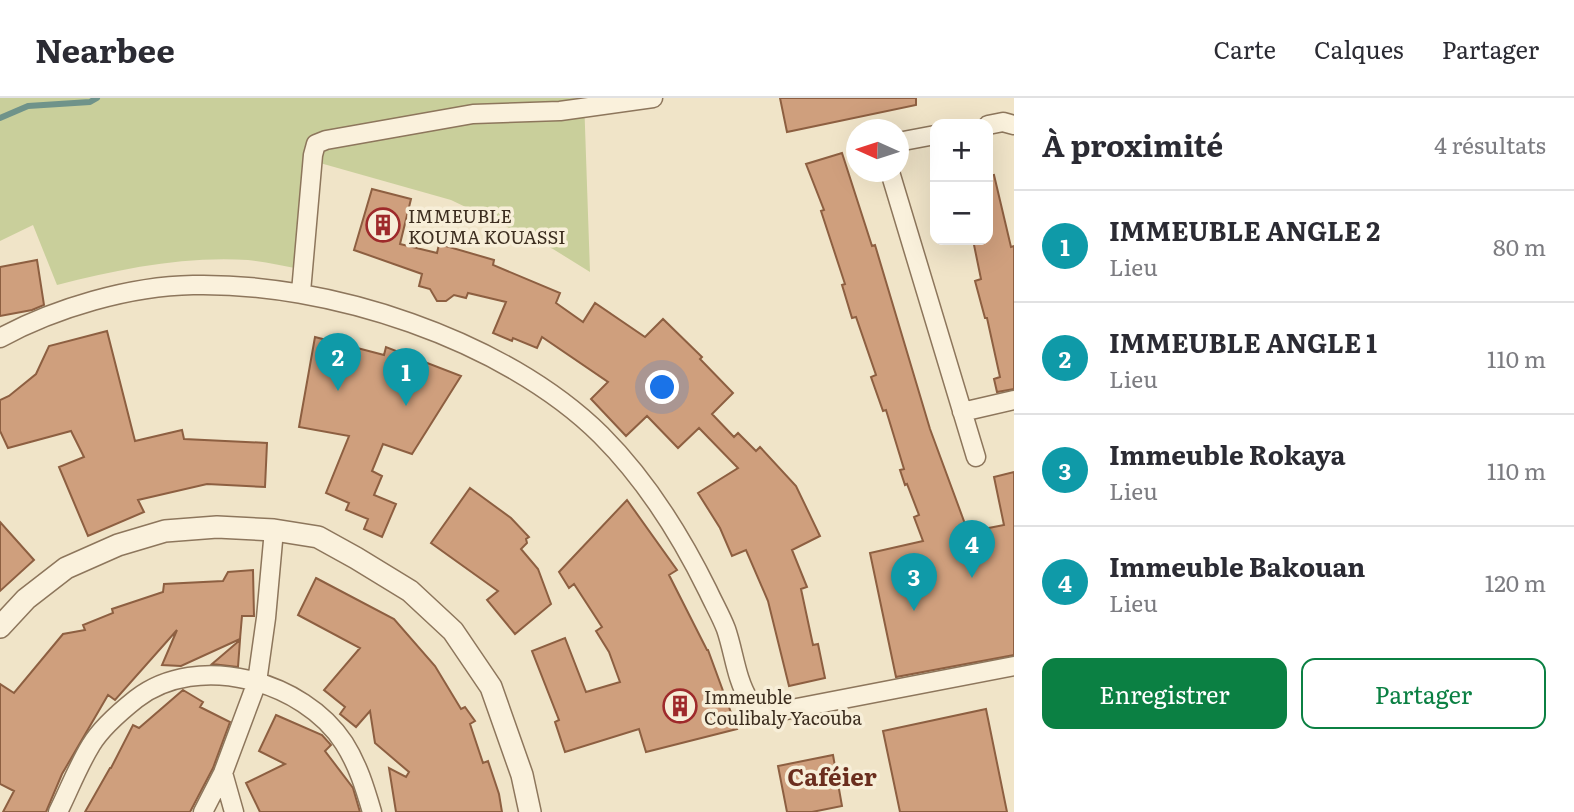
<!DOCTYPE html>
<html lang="fr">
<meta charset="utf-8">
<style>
:root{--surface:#fff;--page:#f2f2f3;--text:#2b2b33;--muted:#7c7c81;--line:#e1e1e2;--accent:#0b8043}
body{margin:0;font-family:Literata,serif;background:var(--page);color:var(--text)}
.controls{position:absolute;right:21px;top:21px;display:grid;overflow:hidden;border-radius:14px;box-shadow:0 7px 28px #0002}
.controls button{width:63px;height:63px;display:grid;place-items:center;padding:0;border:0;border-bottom:2px solid var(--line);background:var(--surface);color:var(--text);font:35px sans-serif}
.compass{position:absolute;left:846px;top:21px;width:63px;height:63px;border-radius:50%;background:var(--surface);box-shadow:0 7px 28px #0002;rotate:273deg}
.you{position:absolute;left:663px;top:290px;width:24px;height:24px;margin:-18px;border:5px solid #fff;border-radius:50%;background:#1a73e8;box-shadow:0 0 0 10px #1a73e833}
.badge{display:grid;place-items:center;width:46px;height:46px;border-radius:50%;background:var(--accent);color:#fff;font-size:23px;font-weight:700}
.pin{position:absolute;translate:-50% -58px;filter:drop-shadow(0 2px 4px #0008)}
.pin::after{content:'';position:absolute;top:37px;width:24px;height:21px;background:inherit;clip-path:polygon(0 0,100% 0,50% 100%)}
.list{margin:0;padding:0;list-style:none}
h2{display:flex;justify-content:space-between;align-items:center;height:91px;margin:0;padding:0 28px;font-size:30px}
h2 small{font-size:23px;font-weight:400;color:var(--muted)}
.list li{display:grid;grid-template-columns:46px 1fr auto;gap:21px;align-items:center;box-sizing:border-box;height:112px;padding:0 28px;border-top:2px solid var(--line)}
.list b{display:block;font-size:26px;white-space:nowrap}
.list p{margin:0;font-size:23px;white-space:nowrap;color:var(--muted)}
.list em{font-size:23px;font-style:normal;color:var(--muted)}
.actions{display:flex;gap:14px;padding:21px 28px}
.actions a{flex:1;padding:16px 0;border:2px solid var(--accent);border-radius:14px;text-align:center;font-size:24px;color:var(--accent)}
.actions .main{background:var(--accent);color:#fff}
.map{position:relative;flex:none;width:1014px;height:714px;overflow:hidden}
header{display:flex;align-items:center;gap:42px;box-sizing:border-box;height:98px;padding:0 35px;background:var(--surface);border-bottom:2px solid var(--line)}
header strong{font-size:33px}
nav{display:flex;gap:38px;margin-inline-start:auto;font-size:24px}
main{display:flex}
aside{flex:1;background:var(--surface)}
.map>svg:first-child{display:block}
</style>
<header>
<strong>Nearbee</strong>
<nav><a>Carte</a><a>Calques</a><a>Partager</a></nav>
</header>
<main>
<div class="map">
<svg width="1014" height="714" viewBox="0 0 1014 714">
<rect width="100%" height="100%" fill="#f0e4c8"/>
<path fill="#c9cf9b" d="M0,0H584L590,174L553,151L451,102L320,65L301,171C284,168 266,164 248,162C183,158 120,171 57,187L33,127L0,143Z"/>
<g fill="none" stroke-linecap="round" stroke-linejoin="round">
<path stroke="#6f938a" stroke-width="6" d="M0,20L28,8L90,4L97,0"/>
</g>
<path fill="#cf9f7d" stroke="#8d5f41" stroke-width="2" d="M780,0H916V7L787,34Z
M842,55L872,148L875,147L930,331L968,434L1004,427L994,379L1014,374V557L896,579L870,455L923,443L914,419L919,417L907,386L905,387L900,372L904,371L886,312L883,313L871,279L876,277L856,219L852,220L842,187L845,186L821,113L824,112L806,66Z
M994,77L1011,149L1014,148V291L997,294L994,281L1000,279L987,220H985L975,183L981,181L973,142H988V78Z
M372,91L411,101L400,146L437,155L439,146L494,162L493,167L560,195L556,205L583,224L595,205L645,239L663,221L702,259L700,261L733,295L712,316L734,339L738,335L756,353L760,349L796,388L820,438L792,452L807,489L801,491L813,547L818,546L825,580L789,588L768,503L746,452L732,458L720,430L698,395L738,370L699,330L678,350L647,318L626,338L591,301L608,284L542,239L537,250L513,240L512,243L493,235L506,204L468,195L466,200L454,197L446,203H437L430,191L419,188L422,176L354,152Z
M37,162L44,207L32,212L0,218V169Z
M107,233L135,343L182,332L184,341L267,345L265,389L207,386L138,402L144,414L88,438L59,369L84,359L71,333L8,350L0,333V302L9,298L36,276L49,248Z
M315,239L384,257L386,249L461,278L412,356L383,346L372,373L382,378L374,397L396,406L382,439L364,431L368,421L346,412L349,405L326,395L349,338L299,329Z
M470,390L511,420L529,439L526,441L527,445L521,451L538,471L551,506L515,536L487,502L498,493L431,445Z
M627,402L677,472L669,477L707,552H708L737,631L646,654L639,631L565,654L555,624L559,622L532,553L565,540L586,594L620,584L609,554L596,533L602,529L574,486L569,490L559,474Z
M0,424L34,462L0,493Z
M253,472L254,518H242L240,541L181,568L162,567L177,532L115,602L108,597L62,676L46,714H3L14,693L0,686V586L14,595L63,536L85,532L83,527L113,515L112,511L163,494L164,486L223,483L228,474Z
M316,480L394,521L435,568L461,611L465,609L475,623L470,626L483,665L488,663L499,696L502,714H396L389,670L406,679L409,674L375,645L370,613L356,629L340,616L345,609L324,592L360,550L298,517Z
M240,542L238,569L212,566Z
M183,592L203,604L200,609L230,624L213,670L190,714H85L110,670H111L133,627L139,630Z
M986,611L1007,714H900L883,633Z
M276,617L322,637L331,647L325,653L353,690L360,714H260L246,685L285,666L259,653Z
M833,657L842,708L812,714H787L778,668Z"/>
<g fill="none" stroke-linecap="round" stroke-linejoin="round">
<defs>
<path id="minor" d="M988,27L1003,24L1014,27
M898,44L935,37
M890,74L976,359
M301,194L313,57L316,46L326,42L473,16L560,13L653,0
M0,240C55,210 130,188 193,187C327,184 504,241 601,337C646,382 680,436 708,493C714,506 721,518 726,531C734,554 736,581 749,602C755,613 764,613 776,614L1014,568
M962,314L1014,302
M223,675L234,714
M58,714C69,692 78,668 91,647C101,630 121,613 136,601C198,553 304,583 344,645C358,667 365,690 372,714
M203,714L223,675L257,584L266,520L274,432"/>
<path id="tertiary" d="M0,529L26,501L66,470L118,447L165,433L217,429L274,432L318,439L356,460L410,493L453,533L491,589L522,677L530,714"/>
</defs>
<use href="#minor" stroke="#8d765c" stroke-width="21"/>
<use href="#tertiary" stroke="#8d765c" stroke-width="24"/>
<use href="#minor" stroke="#faf1dc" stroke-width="18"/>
<use href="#tertiary" stroke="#faf1dc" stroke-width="21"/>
</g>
<defs>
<symbol id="building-ring" viewBox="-11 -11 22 22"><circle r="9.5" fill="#f7eed8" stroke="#9e2a2b" stroke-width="1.5"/><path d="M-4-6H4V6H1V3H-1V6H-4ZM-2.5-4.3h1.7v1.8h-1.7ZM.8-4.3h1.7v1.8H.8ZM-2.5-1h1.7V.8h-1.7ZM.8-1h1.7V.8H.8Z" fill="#9e2a2b"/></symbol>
</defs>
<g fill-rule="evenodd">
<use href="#building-ring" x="364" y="108" width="38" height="38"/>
<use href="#building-ring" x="661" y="589" width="38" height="38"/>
</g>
<g text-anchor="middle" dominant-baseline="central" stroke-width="7" stroke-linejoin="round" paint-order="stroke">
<g font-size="18" fill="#3d2e20" stroke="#f7eed8" text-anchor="start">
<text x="408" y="117">IMMEUBLE<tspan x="408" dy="21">KOUMA KOUASSI</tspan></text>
<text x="704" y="598">Immeuble<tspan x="704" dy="21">Coulibaly Yacouba</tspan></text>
</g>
<g font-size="24" font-weight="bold" fill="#6b2e1e" stroke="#f7eed8">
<text x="832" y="677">Caféier</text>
</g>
</g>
</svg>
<div class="controls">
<button>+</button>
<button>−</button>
</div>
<svg class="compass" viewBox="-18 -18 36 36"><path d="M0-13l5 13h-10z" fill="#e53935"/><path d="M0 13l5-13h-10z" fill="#7c7c81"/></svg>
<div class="you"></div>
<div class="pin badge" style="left:406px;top:308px;background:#0f9aa8">1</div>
<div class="pin badge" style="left:338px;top:293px;background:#0f9aa8">2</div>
<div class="pin badge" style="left:914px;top:513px;background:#0f9aa8">3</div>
<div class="pin badge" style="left:972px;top:480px;background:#0f9aa8">4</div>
</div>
<aside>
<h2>À proximité<small>4 résultats</small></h2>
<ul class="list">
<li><span class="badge" style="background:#0f9aa8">1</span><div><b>IMMEUBLE ANGLE 2</b><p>Lieu</p></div><em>80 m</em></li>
<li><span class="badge" style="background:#0f9aa8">2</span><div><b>IMMEUBLE ANGLE 1</b><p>Lieu</p></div><em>110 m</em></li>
<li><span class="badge" style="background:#0f9aa8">3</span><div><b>Immeuble Rokaya</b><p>Lieu</p></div><em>110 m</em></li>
<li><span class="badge" style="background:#0f9aa8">4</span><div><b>Immeuble Bakouan</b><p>Lieu</p></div><em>120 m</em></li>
</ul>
<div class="actions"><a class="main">Enregistrer</a><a>Partager</a></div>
</aside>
</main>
